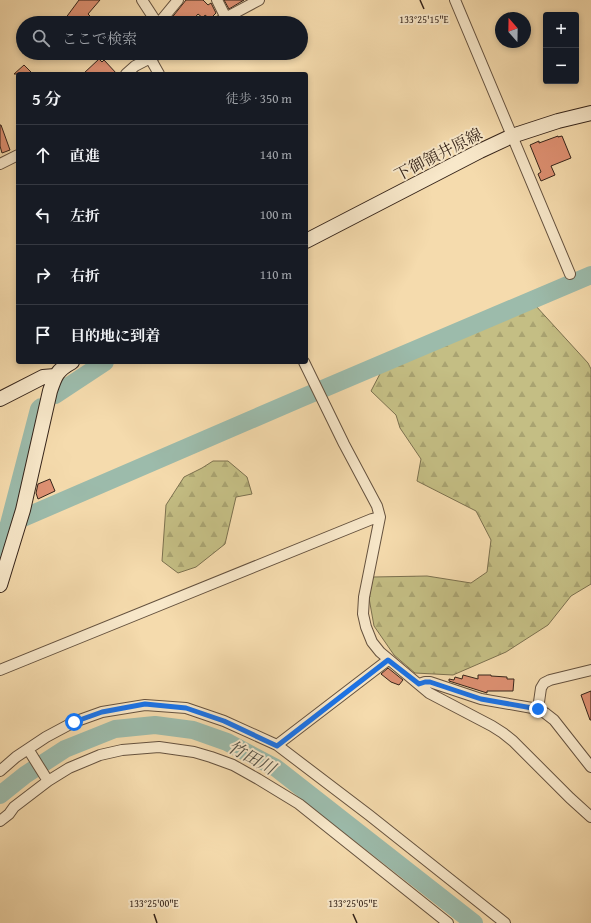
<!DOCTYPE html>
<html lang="ja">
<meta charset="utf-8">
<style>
:root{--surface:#171b24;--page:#20242c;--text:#f1f3f6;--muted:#9ea1a6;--line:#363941}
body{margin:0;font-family:"Gentium Book Plus","Noto Serif JP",serif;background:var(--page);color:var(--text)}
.controls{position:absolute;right:12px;top:12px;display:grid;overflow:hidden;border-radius:4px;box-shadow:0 2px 6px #0003}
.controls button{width:36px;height:36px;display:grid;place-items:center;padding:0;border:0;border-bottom:1px solid var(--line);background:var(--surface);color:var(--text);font:20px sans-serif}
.compass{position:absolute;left:495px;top:12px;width:36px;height:36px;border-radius:50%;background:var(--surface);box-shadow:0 2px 6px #0003;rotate:340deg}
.stop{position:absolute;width:12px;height:12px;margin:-9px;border:3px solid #1a73e8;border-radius:50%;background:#fff}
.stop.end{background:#1a73e8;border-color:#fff;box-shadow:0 1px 4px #0008}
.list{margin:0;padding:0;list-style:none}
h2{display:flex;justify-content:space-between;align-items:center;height:52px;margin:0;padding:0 16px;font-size:17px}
h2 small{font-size:13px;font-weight:400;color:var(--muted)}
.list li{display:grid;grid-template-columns:26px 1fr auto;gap:12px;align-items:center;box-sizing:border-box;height:60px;padding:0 16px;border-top:1px solid var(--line)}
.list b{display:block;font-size:15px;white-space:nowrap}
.list em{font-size:13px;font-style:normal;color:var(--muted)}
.icon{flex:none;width:22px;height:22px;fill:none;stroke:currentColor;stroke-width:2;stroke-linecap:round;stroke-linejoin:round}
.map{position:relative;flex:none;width:591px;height:923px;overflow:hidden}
.search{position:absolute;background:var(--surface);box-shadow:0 2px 6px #0003;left:16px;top:16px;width:292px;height:44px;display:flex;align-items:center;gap:10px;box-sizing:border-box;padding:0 14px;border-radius:22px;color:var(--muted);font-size:15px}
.panel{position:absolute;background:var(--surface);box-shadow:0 2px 6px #0003;left:16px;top:72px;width:292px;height:292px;border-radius:4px}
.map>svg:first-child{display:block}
</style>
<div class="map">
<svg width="591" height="923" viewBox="0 0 591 923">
<defs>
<pattern id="forest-firs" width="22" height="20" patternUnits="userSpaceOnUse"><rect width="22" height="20" fill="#c4be84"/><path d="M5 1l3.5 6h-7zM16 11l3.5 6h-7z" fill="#a9a371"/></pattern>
</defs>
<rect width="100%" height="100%" fill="#f5dbad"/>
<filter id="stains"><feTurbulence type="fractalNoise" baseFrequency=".005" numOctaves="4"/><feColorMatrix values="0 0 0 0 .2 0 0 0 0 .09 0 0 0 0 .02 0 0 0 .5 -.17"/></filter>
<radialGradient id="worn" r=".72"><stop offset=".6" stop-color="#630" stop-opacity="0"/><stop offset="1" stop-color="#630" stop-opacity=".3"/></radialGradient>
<path fill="url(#forest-firs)" stroke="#7c714f" d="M535,305L588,363L591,369V584L571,596L548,625L506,652L453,675L415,673L394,655L374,626L369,598L373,577L427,576L471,583L487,572L491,540L476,511L417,481L421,459L400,428L396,415L371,391L382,370Z
M213,461H228L247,477L252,494L236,497L225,544L196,567L178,573L162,561L166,505L184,477L202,468Z"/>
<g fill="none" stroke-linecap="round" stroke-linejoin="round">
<path stroke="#9cbbab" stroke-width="18" d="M55,395L105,362
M9,524L299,399L591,275
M0,552L9,524L39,409L41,407
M0,795L25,775L65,749L115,729L155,725L193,730L227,742L276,768L474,923"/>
</g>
<path fill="#df9173" stroke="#35241a" d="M79,0H100L88,14L92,18L87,23H62Z
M186,0H203L208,5L211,3L216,13L210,19L205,15L203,18L198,14L191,22L189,20L186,23H174L170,20Z
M224,0H244L229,9Z
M99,59L102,62L104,60L117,74H83Z
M24,65L33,74H14Z
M0,125H1L10,150L2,153L0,146Z
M558,136V137L562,136L571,158L551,166L555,175L541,181L538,174L541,172L530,145L539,141V143Z
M50,479L55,491L38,499L36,493L38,484Z
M388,668L403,680L399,685L391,682L381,674Z
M463,675L478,679V675H491V676L507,677V679H514L513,691H487V693L449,681V679L454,680L455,677L462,679Z
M591,691V720H590L581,695Z"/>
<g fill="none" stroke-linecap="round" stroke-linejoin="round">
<defs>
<path id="street" d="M142,0L155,20L159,23
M217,0L226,18
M455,0L570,274
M159,23L178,0
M216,23L259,0
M150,58L159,74
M126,74L135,66L160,53
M0,164L18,155
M304,362L344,444L377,506L380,517L364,597L363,614L366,627L372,642L380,652L429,693L492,726L503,733L513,741L570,798L591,817
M0,670L372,519L380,517
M419,684L425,682H430L481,699L538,709L545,713L554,720L591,767
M538,709L541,688L544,683L550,680L591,670
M277,745L388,660
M28,749L48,781
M0,771L16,757L46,737L74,722L102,712L145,705L186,708L224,721L277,745L369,815L505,923
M0,821L9,814L14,807L48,781L69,768L100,755L122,750L159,747L194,752L211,757L233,765L258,779L299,804L448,923"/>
<path id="secondary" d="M306,241L480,151L512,136L558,121L591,113
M0,399L43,377L55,376
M0,585L23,510L50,391C55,376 57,370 72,362"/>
</defs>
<use href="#street" stroke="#65523f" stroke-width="12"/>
<use href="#secondary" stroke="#35241a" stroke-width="16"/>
<use href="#street" stroke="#f8e8ca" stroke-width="10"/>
<use href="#secondary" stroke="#f8e8ca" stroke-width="14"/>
</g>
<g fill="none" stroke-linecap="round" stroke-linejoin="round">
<path stroke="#1a73e8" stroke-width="5" d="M74,722L102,712L145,704L186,708L224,721L277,746L388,660L419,684L425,682H430L481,699L538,709"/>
</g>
<path fill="none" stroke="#35241a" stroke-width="1.5" d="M420,0L424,9M154,914L157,923M353,914L357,923"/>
<g text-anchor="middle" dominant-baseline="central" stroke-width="4" stroke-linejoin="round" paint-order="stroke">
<g font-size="16" fill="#35241a" stroke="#f8e8ca">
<text transform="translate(438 154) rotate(-27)">下御領井原線</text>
</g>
<g font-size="17" font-style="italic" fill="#545146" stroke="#f8e8ca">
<text transform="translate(252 757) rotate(29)">竹田川</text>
</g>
</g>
<g font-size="10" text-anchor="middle" fill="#35241a" stroke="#f8e8ca" stroke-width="4" stroke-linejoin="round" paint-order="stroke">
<text x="424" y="23">133°25'15"E</text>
<text x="154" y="907">133°25'00"E</text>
<text x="353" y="907">133°25'05"E</text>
</g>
<rect width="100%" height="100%" filter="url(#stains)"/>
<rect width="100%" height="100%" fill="url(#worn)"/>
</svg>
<div class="controls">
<button>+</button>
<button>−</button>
</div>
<svg class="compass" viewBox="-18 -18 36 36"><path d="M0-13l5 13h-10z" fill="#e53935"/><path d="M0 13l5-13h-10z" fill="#9ea1a6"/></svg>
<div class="stop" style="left:74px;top:722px"></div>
<div class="stop end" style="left:538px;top:709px"></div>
<div class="search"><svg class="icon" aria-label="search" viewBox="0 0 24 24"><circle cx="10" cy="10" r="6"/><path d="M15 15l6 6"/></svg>ここで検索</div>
<section class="panel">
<h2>5 分<small>徒歩 · 350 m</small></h2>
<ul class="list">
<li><svg class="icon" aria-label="ahead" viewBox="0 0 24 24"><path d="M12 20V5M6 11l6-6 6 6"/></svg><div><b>直進</b></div><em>140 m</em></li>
<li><svg class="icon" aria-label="left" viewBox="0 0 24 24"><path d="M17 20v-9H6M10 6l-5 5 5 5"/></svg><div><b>左折</b></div><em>100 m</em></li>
<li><svg class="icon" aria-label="right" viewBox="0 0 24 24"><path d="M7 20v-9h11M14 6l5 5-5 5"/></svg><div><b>右折</b></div><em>110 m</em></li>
<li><svg class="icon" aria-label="arrive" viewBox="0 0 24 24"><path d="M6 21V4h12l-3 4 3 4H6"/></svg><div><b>目的地に到着</b></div></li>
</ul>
</section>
</div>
